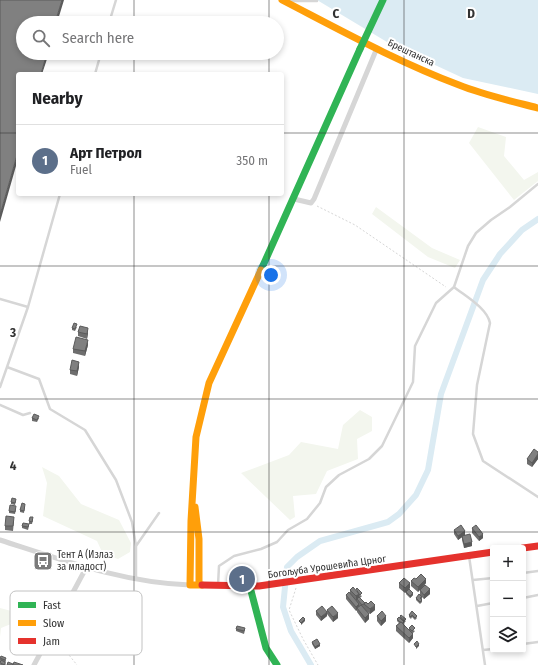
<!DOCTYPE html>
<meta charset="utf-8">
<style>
:root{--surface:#fff;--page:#f2f2f2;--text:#202124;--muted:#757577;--line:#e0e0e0;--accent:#7a7a7a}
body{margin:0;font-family:"Fira Sans Condensed",sans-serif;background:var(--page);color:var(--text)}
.controls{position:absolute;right:12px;bottom:12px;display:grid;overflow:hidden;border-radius:4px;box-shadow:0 2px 6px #0003}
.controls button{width:36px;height:36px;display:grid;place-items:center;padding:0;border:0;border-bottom:1px solid var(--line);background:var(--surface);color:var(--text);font:20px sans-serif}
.you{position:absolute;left:271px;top:275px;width:14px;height:14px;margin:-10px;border:3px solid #fff;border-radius:50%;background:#1a73e8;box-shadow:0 0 0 6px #1a73e833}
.badge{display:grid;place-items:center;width:26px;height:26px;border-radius:50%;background:var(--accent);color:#fff;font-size:13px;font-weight:700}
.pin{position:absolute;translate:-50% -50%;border:2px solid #fff;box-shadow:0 1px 4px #0006}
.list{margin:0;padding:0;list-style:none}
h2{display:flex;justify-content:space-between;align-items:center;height:52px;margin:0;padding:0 16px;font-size:17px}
h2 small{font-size:13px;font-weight:400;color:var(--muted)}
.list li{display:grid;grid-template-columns:26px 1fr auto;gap:12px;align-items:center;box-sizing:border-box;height:72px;padding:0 16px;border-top:1px solid var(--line)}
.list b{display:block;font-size:15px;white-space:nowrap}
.list p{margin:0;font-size:13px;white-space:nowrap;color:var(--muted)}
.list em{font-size:13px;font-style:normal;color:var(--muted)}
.icon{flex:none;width:22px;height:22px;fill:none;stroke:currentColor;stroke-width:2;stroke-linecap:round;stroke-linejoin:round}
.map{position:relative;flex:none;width:538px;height:665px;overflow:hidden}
.search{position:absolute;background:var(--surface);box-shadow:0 2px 6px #0003;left:16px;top:16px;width:268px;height:44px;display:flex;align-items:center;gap:10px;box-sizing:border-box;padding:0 14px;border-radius:22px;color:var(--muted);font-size:15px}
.panel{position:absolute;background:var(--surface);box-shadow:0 2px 6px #0003;left:16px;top:72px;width:268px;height:124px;border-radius:4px}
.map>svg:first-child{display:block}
</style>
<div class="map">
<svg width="538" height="665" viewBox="0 0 538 665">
<rect width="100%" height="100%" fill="#fff"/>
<path fill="#f3f6ee" d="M478,127L506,137L504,156L524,180L538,172V181L514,200L469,143Z
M376,207L432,248L460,260L455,268L428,257L372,214Z
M360,410L372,417V431L357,439L358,459L327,471L316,494L293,496L295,517L290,520L241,473L289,455L301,442L338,449L343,425Z
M42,467L59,476L81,504L119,520L131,543L130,552L118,559L103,554L97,541L43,516L47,483Z
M0,608L19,613L16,622L1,628L0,637Z"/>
<path fill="#dbebf3" d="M317,0H538V94L463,78L392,45Z"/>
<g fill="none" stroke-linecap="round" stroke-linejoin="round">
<path stroke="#dbebf3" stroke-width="6" d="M311,665L291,631L283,607L287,567L297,557L320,541L388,522L399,514L416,495L428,470L441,394L483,280L500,254L522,230L538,219"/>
<path stroke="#d6d6d6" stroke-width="1" stroke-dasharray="2 2" stroke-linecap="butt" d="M317,206L355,225L446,287
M296,588L289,610L303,639L318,665
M57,635L61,645L77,665"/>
<path stroke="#d6d6d6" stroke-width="2.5" d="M290,1H317
M109,23L116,0
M95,74L101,53
M454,287C465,296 487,308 490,323L477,385L473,434L483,461L538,497
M0,299L28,307
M7,367L39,379L50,409L85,430L116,480L132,522L136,546
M0,387L28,307L60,194
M0,405L23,415L30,413
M469,556L485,665
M523,573L538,571
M136,579V546L159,513
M473,580L493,578
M218,585L219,566L234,556L261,549L277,542L288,530L307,519L320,503L326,487L339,475L369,459L382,446L413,382L415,346L436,303L454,287L468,246L476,233L491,220L510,207L538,184
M523,598L538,595
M477,606L493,603
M523,644L538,642
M483,650L493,649"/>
<path stroke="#d6d6d6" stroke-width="5" d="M294,199L311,203L314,199L377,48
M0,540C62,560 124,583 190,585
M34,665L86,568"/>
<path stroke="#30b455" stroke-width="7" d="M261,270L360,49
M250,587L266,648L277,665"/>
<path stroke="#ff9f0a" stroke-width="7" d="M282,0C340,30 398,62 459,85C484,95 511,101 538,108
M195,507L199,539V585
M202,585H190L191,521L196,437L209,383L261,270"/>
<path stroke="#e5322d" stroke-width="7" d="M523,548L538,546
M202,585L259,586L493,552"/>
<path stroke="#30b455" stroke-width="7" d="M360,49L383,0"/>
</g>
<path fill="#6e6e6e" d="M77,327L75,331L72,330V328Z
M78,332L88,333L87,339L78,336Z
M88,345L85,356L73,353V349Z
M79,367L77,376L70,374V370Z
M32,418H39L37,422L32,421Z
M538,452V459L532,467L527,464V459Z
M16,501L15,505L11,504V502Z
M25,506L24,513L20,512V510Z
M16,509L15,514L9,513V511Z
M33,520L32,524H29V521Z
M14,521L13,531L5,530V526Z
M22,526H29L28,530L22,528Z
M472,528L483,538L479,541L472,533Z
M454,530L465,535L472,546L464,548L462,540V537L458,540L454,534Z
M416,579L426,583L418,592L411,586V581Z
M399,583L410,588L409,589L413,595L410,598L406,594V592L405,593L399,588Z
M350,590L362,596L360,598L365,603L368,604L375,610L370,614L366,611L369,619L365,623L357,612V610L356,611L346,599V595L350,594Z
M420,590L430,594L424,599L422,597V602L420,604L416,600V598L420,595Z
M327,610L338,618L333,622L327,614Z
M316,611L327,616L321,621L316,615Z
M412,611L417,618L415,620L412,617L411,619L409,617V615Z
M377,616L386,621L381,626L377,621Z
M400,616L406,621L404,623V625L409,630V628L415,631L413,633V638L409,643L396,631V626L399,623L397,621V619L400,617Z
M28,626L38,633L37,639H33V635L28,634Z
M236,629L245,630L244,634L236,631Z
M312,642L320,646L315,649L312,644Z
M20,650L28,651V654L20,653Z
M0,658L6,660L5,665H0L1,661L0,660Z"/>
<path fill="#5a5a5a" d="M62,0H64L57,23H55Z
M47,53H49L42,74H41Z
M18,152V159L0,222V215Z
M88,328V333L87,339V334Z
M88,340V345L85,356V351Z
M79,362V367L77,376V371Z
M538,454V459L532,467V463Z
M465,531V535L458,540V536Z
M483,534V538L479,541V537Z
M472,542V546L464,548V544Z
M426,579V583L418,592V587Z
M410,583V588L405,593V588Z
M430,589V594L424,599V595Z
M413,593V595L410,598V596Z
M359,594V598L356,601V596Z
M359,604V608H357V610L356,611V607Z
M375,605V610L370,614V609Z
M327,612V616L321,621V617Z
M338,613V618L333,622V617Z
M369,614V619L365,623V618Z
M386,616V621L381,626V621Z
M305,619V621L301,625V623Z
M413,634V638L409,643V638Z
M320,644V646L315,649V647Z
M419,644V646L416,649V647Z"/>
<path fill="#808080" stroke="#5a5a5a" d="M0,0H62L55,23H23V53H47L41,74H18V152L0,215Z
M74,323L77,324L75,329L72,328Z
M80,326L88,328L87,334L78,332Z
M76,337L88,340L85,351L73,349Z
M72,360L79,362L77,371L70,370Z
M34,414L39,416L37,420L32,418Z
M534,449L538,452V454L532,463L527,459Z
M12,498L16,499L15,503L11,502Z
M22,503L25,504L24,511L20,510Z
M10,505L16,506L15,512L9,511Z
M6,516L14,517L13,526H5Z
M30,517H33L32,522L29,521Z
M23,523L29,524L28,527L22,526Z
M461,525L465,531L458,536L454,530Z
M476,525L483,534L479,537L472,528Z
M470,534L472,542L464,544L462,536Z
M421,574L426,579L418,587L411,581L414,578L416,579Z
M404,578L410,583L405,588L399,583Z
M425,585L430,589L424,595L420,590Z
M353,587L359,594L356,596L350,590Z
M357,588L362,593L360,595L359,594L356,589Z
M409,589L413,593L410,596L406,592Z
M349,592L359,604L356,607L346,595Z
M419,594L422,597L420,598L422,600L420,602L416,598Z
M359,597L365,603L362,605L357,599Z
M371,601L375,605L370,609L364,604L366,602L368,604Z
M361,605L369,614L365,618L357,608Z
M322,606L327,612L321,617L316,611Z
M332,606L338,613L333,617L327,610Z
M382,611L386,616L381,621L377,616Z
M412,611L417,616L415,618L412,615L411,617L409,615Z
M401,615L406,619L404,621L400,616Z
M303,617L305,619L301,623L299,621Z
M399,617L404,622L403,623L401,622H400L397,619Z
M401,622L413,634L409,638L396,626Z
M412,625L415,628L412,631L409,628Z
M237,626L245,628L244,631L236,629Z
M317,639L320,644L315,647L312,642Z
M417,641L419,644L416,647L414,644Z
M1,656L6,658L5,660L0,658Z
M1,660L5,662V665L0,663Z
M8,662L13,664L12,665H7Z
M14,662L23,665H13Z"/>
<path fill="none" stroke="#323232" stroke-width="1" stroke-opacity="0.55" d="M134,0V23M269,0V23M404,0V665M134,53V74M269,53V74M0,133H18M282,133H538M134,194V665M269,194V665M0,266H538M0,399H538M0,532H538"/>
<defs>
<symbol id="bus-square" viewBox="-11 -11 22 22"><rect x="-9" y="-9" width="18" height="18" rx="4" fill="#7a7a7a" stroke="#fff"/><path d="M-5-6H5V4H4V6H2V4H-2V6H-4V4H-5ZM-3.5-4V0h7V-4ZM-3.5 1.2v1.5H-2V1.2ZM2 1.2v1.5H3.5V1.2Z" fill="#fff"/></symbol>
</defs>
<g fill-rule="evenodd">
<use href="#bus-square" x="32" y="550" width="22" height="22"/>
</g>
<g text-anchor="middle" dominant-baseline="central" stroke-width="4" stroke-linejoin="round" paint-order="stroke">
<g font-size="10" fill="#323232" stroke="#fff">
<text transform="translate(411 53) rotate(25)">Брештанска</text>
<text transform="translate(327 567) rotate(-8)">Богољуба Урошевића Црног</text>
</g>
<g font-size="10" fill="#323232" stroke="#fff" text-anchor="start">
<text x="57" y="555">Тент А (Излаз<tspan x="57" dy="12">за младост)</tspan></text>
</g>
</g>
<rect x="10" y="591" width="132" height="64" rx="6" fill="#fff" stroke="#c2c2c2" stroke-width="1"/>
<rect x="18" y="602" width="18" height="6" fill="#30b455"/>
<rect x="18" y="620" width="18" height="6" fill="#ff9f0a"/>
<rect x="18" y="638" width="18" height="6" fill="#e5322d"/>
<g font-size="11" fill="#323232">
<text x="43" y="609">Fast</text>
<text x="43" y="627">Slow</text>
<text x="43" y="645">Jam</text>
</g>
<g font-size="13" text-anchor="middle" font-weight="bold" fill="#323232" stroke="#fff" stroke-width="4" stroke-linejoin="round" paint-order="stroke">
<text x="336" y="18">C</text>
<text x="471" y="18">D</text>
<text x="13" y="337">3</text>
<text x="13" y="470">4</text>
</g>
</svg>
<div class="controls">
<button>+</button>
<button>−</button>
<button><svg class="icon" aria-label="layers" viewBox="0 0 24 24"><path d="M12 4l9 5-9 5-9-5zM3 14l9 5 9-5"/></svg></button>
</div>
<div class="you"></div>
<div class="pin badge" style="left:242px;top:579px;background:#5c6f8a">1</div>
<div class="search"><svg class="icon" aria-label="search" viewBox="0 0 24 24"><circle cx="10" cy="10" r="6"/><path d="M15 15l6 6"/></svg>Search here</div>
<section class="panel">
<h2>Nearby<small></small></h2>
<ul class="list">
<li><span class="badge" style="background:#5c6f8a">1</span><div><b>Арт Петрол</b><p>Fuel</p></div><em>350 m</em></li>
</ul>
</section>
</div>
